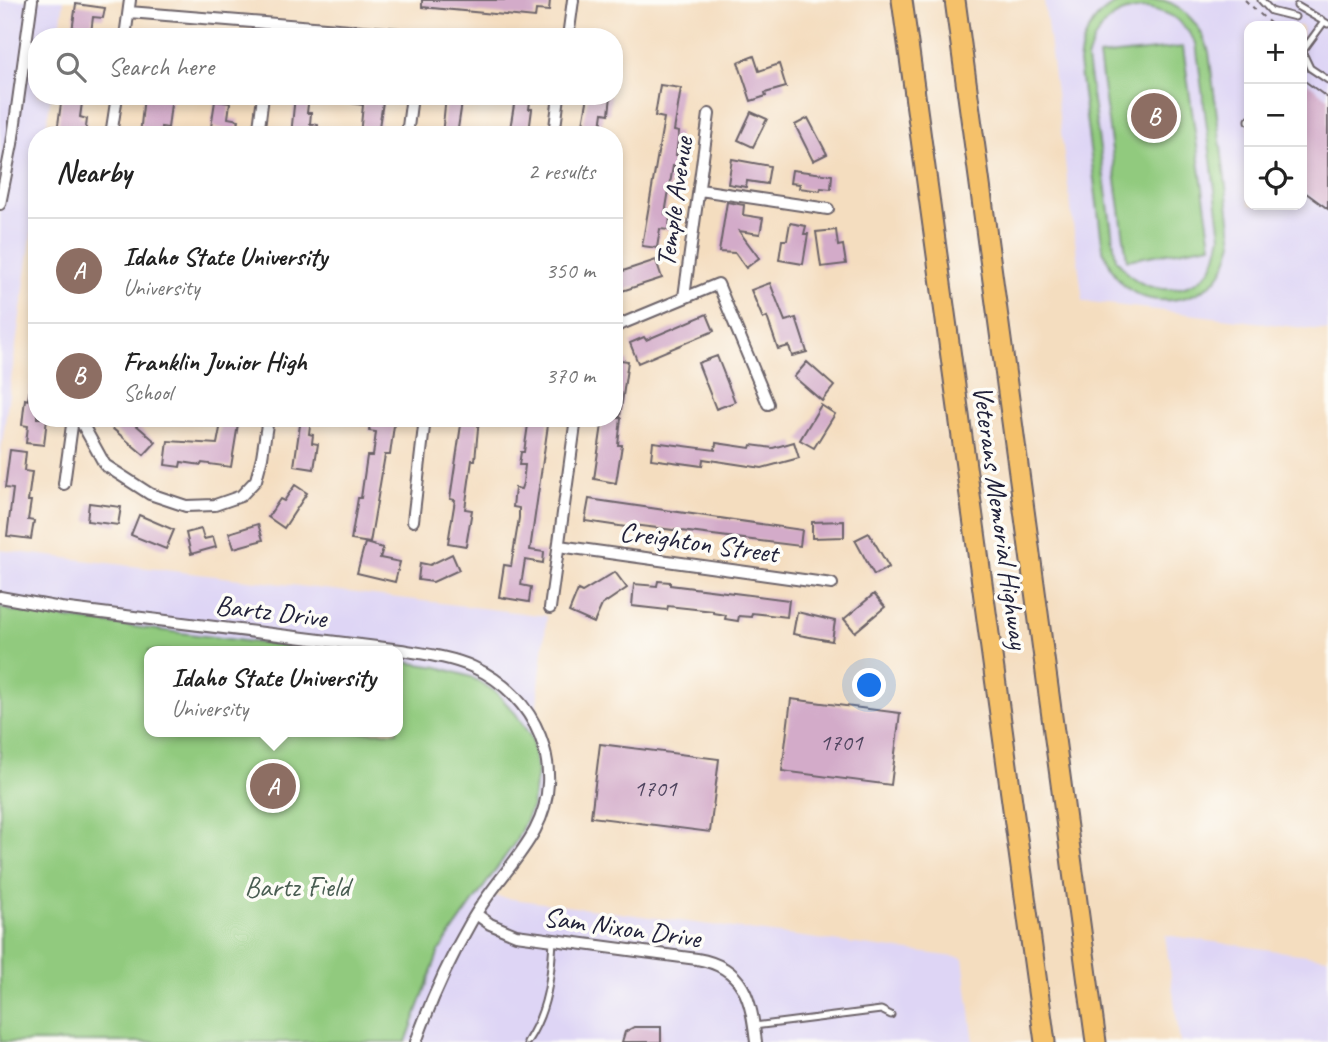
<!DOCTYPE html>
<meta charset="utf-8">
<style>
:root{--surface:#fff;--page:#f6f6f6;--text:#222;--muted:#767676;--line:#e0e0e0;--accent:#1a73e8}
body{margin:0;font-family:Caveat,sans-serif;background:var(--page);color:var(--text)}
.controls{position:absolute;right:21px;top:21px;display:grid;overflow:hidden;border-radius:14px;box-shadow:0 4px 10px #0003}
.controls button{width:63px;height:63px;display:grid;place-items:center;padding:0;border:0;border-bottom:2px solid var(--line);background:var(--surface);color:var(--text);font:35px sans-serif}
.you{position:absolute;left:870px;top:686px;width:24px;height:24px;margin:-18px;border:5px solid #fff;border-radius:50%;background:#1a73e8;box-shadow:0 0 0 10px #1a73e833}
.badge{display:grid;place-items:center;width:46px;height:46px;border-radius:50%;background:var(--accent);color:#fff;font-size:23px;font-weight:700}
.pin{position:absolute;translate:-50% -50%;border:4px solid #fff;box-shadow:0 2px 7px #0006}
.popup{position:absolute;left:144px;top:646px;width:259px;height:91px;box-sizing:border-box;display:grid;place-content:center;border-radius:14px;background:var(--surface);filter:drop-shadow(0 2px 5px #0005);font-size:23px;white-space:nowrap;color:var(--muted)}
.popup b{font-size:26px;color:var(--text)}
.popup::after{content:'';position:absolute;left:50%;top:100%;margin-left:-14px;border:14px solid transparent;border-top-color:var(--surface)}
.list{margin:0;padding:0;list-style:none}
h2{display:flex;justify-content:space-between;align-items:center;height:91px;margin:0;padding:0 28px;font-size:30px}
h2 small{font-size:23px;font-weight:400;color:var(--muted)}
.list li{display:grid;grid-template-columns:46px 1fr auto;gap:21px;align-items:center;box-sizing:border-box;height:105px;padding:0 28px;border-top:2px solid var(--line)}
.list b{display:block;font-size:26px;white-space:nowrap}
.list p{margin:0;font-size:23px;white-space:nowrap;color:var(--muted)}
.list em{font-size:23px;font-style:normal;color:var(--muted)}
.icon{flex:none;width:38px;height:38px;fill:none;stroke:currentColor;stroke-width:2;stroke-linecap:round;stroke-linejoin:round}
.map{position:relative;flex:none;width:1328px;height:1042px;overflow:hidden}
.search{position:absolute;background:var(--surface);box-shadow:0 4px 10px #0003;left:28px;top:28px;width:595px;height:77px;display:flex;align-items:center;gap:18px;box-sizing:border-box;padding:0 24px;border-radius:28px;color:var(--muted);font-size:26px}
.panel{position:absolute;background:var(--surface);box-shadow:0 4px 10px #0003;left:28px;top:126px;width:595px;height:301px;border-radius:28px}
.map>svg:first-child{display:block}
</style>
<div class="map">
<svg width="1328" height="1042" viewBox="0 0 1328 1042">
<rect width="100%" height="100%" fill="#fdfcf7"/>
<filter id="ink" filterUnits="userSpaceOnUse"><feTurbulence type="fractalNoise" baseFrequency=".0143" numOctaves="2"/><feDisplacementMap in="SourceGraphic" scale="14" xChannelSelector="R" yChannelSelector="G"/><feConvolveMatrix kernelMatrix="1 2 1 2 8 2 1 2 1" color-interpolation-filters="sRGB"/></filter>
<filter id="wash" filterUnits="userSpaceOnUse"><feTurbulence type="fractalNoise" baseFrequency=".00686" numOctaves="4" result="noise"/><feDisplacementMap in="SourceGraphic" scale="28" xChannelSelector="R" yChannelSelector="G"/><feGaussianBlur stdDeviation="1.57" result="paint"/><feColorMatrix in="noise" values="0 0 0 0 0 0 0 0 0 0 0 0 0 0 0 0 0 1.4 0 .05"/><feComposite in="paint" operator="in"/></filter>
<g filter="url(#wash)">
<rect width="100%" height="100%" fill="#f4ddbf"/>
<path fill="#ded5f5" fill-rule="evenodd" d="M0,0H64L59,37H37V96H51L45,135H37V196L0,458Z
M1044,0H1328V331L1083,301ZM1249,26H1302V205H1249Z
M0,550L547,616L535,721L548,774L536,828L490,896L963,958L974,1042H0ZM149,651H397V732H149Z
M1165,935L1328,958V1042H1180Z"/>
<path fill="#91ca7e" stroke="#5a765c" stroke-width="2" fill-rule="evenodd" d="M1129,0C1139,0 1152,0 1162,0C1186,6 1203,30 1209,52L1233,243C1229,255 1226,268 1217,278C1195,302 1153,309 1126,287C1115,278 1109,263 1103,250L1079,63C1082,34 1097,6 1129,0ZM1148,8C1175,14 1182,21 1196,43L1221,236C1218,248 1216,264 1207,273C1188,294 1152,294 1131,276C1125,271 1121,264 1116,259L1087,60C1096,26 1112,9 1148,8Z
M1183,47L1211,245L1127,260L1099,56Z
M0,607L11,611L322,651H149V732H397V661L438,667L471,677L496,692L516,714L532,739L537,771L532,806L516,841L439,951L406,1042H0Z"/>
<g id="blocks">
<path fill="#d3abc9" d="M422,0H550L549,11L536,10L535,18L422,7Z
M76,4L105,8L103,18L93,17L91,33L72,31Z
M754,56L759,71L779,64L786,87L765,93L766,96L751,101L738,62Z
M1302,79L1328,98V209L1302,190Z
M660,85L681,88L674,131L679,132L676,155L679,156L677,166H673L665,214L670,215L669,230L660,229L657,248L642,246L664,118L655,116Z
M62,96H83L80,117L87,119L85,135H60V132H57Z
M144,96H172L168,128L161,127L160,135H140Z
M295,96H309L307,113H311L310,124L318,125L317,135H291Z
M344,96H384L378,133L360,135L363,105L344,102Z
M446,96H463L457,135H442Z
M588,96H611L609,114L603,113L600,135H581Z
M515,99L530,102L529,109H532L529,132L510,129Z
M215,101L230,103L228,118L239,120L237,131L211,127Z
M751,112L767,119L753,147L738,140Z
M808,118L827,154L813,161L795,125Z
M732,159L770,166L767,184L747,181L746,187L728,184Z
M792,170L832,175L831,189L821,188L820,191L799,188L800,184L790,183Z
M727,202L744,205L743,215L763,218L760,234L739,231L759,258L746,268L735,253L719,252Z
M790,223L806,226L804,234H808L803,264L779,260L782,240H787Z
M836,230L838,246L843,245L846,264L821,267L816,232Z
M656,260L662,278L619,292L614,274Z
M770,283L785,321L796,318L807,352L792,356L789,346L778,349L767,317L763,319L751,290Z
M707,314L714,331L638,363L630,343L644,337L646,340Z
M717,356L735,402L716,409L698,363Z
M614,359L628,361L620,417H614Z
M807,362L834,386L822,401L794,377Z
M32,376L37,377V418H47L44,445L26,443L28,426L22,425L25,399L28,400Z
M821,405L835,414L814,448L800,440Z
M120,418H128L156,442L144,455L112,428Z
M222,418H239L231,467L202,463L201,465L181,462L180,467L165,465L168,441L217,444Z
M301,418H311L309,434L313,435L312,443L318,444L314,469L294,466Z
M371,418H395L390,455H385L370,543L351,540L358,498H361L367,456H373L376,432L369,431Z
M462,418H479L475,460H472L465,509L472,510L466,546L448,543L455,500L450,499Z
M529,418H549L530,550L544,552L543,563L525,560L521,585L531,587L529,602L499,597L504,565L511,566L519,518V508L513,507L515,488L521,489L523,483L525,465H519L521,452H524Z
M603,418H621L618,445H622L616,483L594,479Z
M653,442L715,450L716,443L750,448L751,445L773,448L794,442L799,458L762,468L703,459L702,466L651,459Z
M10,450L26,452L24,471L32,472L28,501H31L28,520L34,521L31,539L7,536L13,489L5,488Z
M295,485L307,493L284,528L268,517L280,499L284,501Z
M589,499L802,530L800,546L633,525V528L585,521Z
M89,503L121,507L118,525L87,521Z
M139,515L174,530L166,549L131,535Z
M844,521V537L812,538V522Z
M258,524L263,540L234,548L229,533Z
M201,529L204,539L213,537L216,547L191,554L186,533Z
M869,533L889,567L874,575L855,540Z
M365,543L383,548L380,558L400,562L395,582L357,573Z
M452,554L459,570L433,582L418,580L420,563L430,565Z
M615,572L627,588L602,605L594,623L569,612L578,590L582,592Z
M658,581L670,582V585L789,600L787,617L752,613L751,617L739,616L738,621L725,619L726,615L713,613V611L668,606L667,610L632,606L634,584L657,586Z
M874,594L885,607L855,632L844,619Z
M797,612L835,621L832,641L793,634Z
M791,699L900,713L891,785L782,771Z
M600,744L719,759L710,832L591,817Z
M634,1027H661V1042H622L625,1032Z"/>
</g>
</g>
<g filter="url(#ink)">
<use href="#blocks" fill-opacity="0" stroke="#6c6369" stroke-width="2"/>
<g fill="none" stroke-linecap="round" stroke-linejoin="round">
<defs>
<path id="lane" d="M1261,0L1271,11L1295,17
M1297,6L1328,24
M1302,51L1310,68L1328,80
M1302,52L1324,22
M1249,121V120
M754,1026L881,1010L891,1015
M527,1042C548,1010 551,977 553,940"/>
<path id="street" d="M129,12L436,37
M125,37L130,0
M568,37L573,0
M111,135L117,96
M258,135L263,96
M407,135L412,96
M554,135L559,96
M700,190L828,209
M0,204L12,144L32,0
M684,297L709,114
M614,327L718,284L768,404
M79,418L105,465L150,494L186,506L215,505L241,496L256,480L262,457L268,418
M64,484L73,418
M413,521L425,418
M559,546L832,584
M0,597L61,608L401,650C425,654 451,657 473,667C536,695 568,768 535,830C517,863 489,889 471,922C449,960 431,1000 416,1042
M550,608L576,418
M476,914L490,924L516,935L697,959C745,967 751,1000 756,1042"/>
<path id="highway" d="M902,0L1045,1042
M955,0L1096,1042"/>
</defs>
<use href="#lane" stroke="#6c6369" stroke-width="9"/>
<use href="#street" stroke="#6c6369" stroke-width="14"/>
<use href="#highway" stroke="#6c6369" stroke-width="23"/>
<path stroke="#6c6369" stroke-width="2" stroke-dasharray="5 5" stroke-linecap="butt" d="M1245,0L1273,26"/>
<use href="#lane" stroke="#fff" stroke-width="5"/>
<use href="#street" stroke="#fff" stroke-width="10"/>
<use href="#highway" stroke="#f5c16b" stroke-width="19"/>
</g>
</g>
<g text-anchor="middle" dominant-baseline="central" stroke-width="7" stroke-linejoin="round" paint-order="stroke">
<g font-size="24" fill="#4e445e">
<text x="841" y="742">1701</text>
<text x="655" y="788">1701</text>
</g>
<g font-size="28" fill="#22223b" stroke="#fdfcf7">
<text transform="translate(674 202) rotate(-82)">Temple Avenue</text>
<text transform="translate(1001 517) rotate(82)">Veterans Memorial Highway</text>
<text transform="translate(699 542) rotate(8)">Creighton Street</text>
<text transform="translate(271 611) rotate(7)">Bartz Drive</text>
<text transform="translate(622 927) rotate(8)">Sam Nixon Drive</text>
</g>
<g font-size="28" fill="#495d52" stroke="#fdfcf7">
<text x="297" y="886">Bartz Field</text>
</g>
</g>
</svg>
<div class="controls">
<button>+</button>
<button>−</button>
<button><svg class="icon" aria-label="locate" viewBox="0 0 24 24"><circle cx="12" cy="12" r="6"/><path d="M12 2v4M12 18v4M2 12h4M18 12h4"/></svg></button>
</div>
<div class="you"></div>
<div class="pin badge" style="left:273px;top:786px;background:#8d6e63">A</div>
<div class="popup"><b>Idaho State University</b>University</div>
<div class="pin badge" style="left:1154px;top:116px;background:#8d6e63">B</div>
<div class="search"><svg class="icon" aria-label="search" viewBox="0 0 24 24"><circle cx="10" cy="10" r="6"/><path d="M15 15l6 6"/></svg>Search here</div>
<section class="panel">
<h2>Nearby<small>2 results</small></h2>
<ul class="list">
<li><span class="badge" style="background:#8d6e63">A</span><div><b>Idaho State University</b><p>University</p></div><em>350 m</em></li>
<li><span class="badge" style="background:#8d6e63">B</span><div><b>Franklin Junior High</b><p>School</p></div><em>370 m</em></li>
</ul>
</section>
</div>
